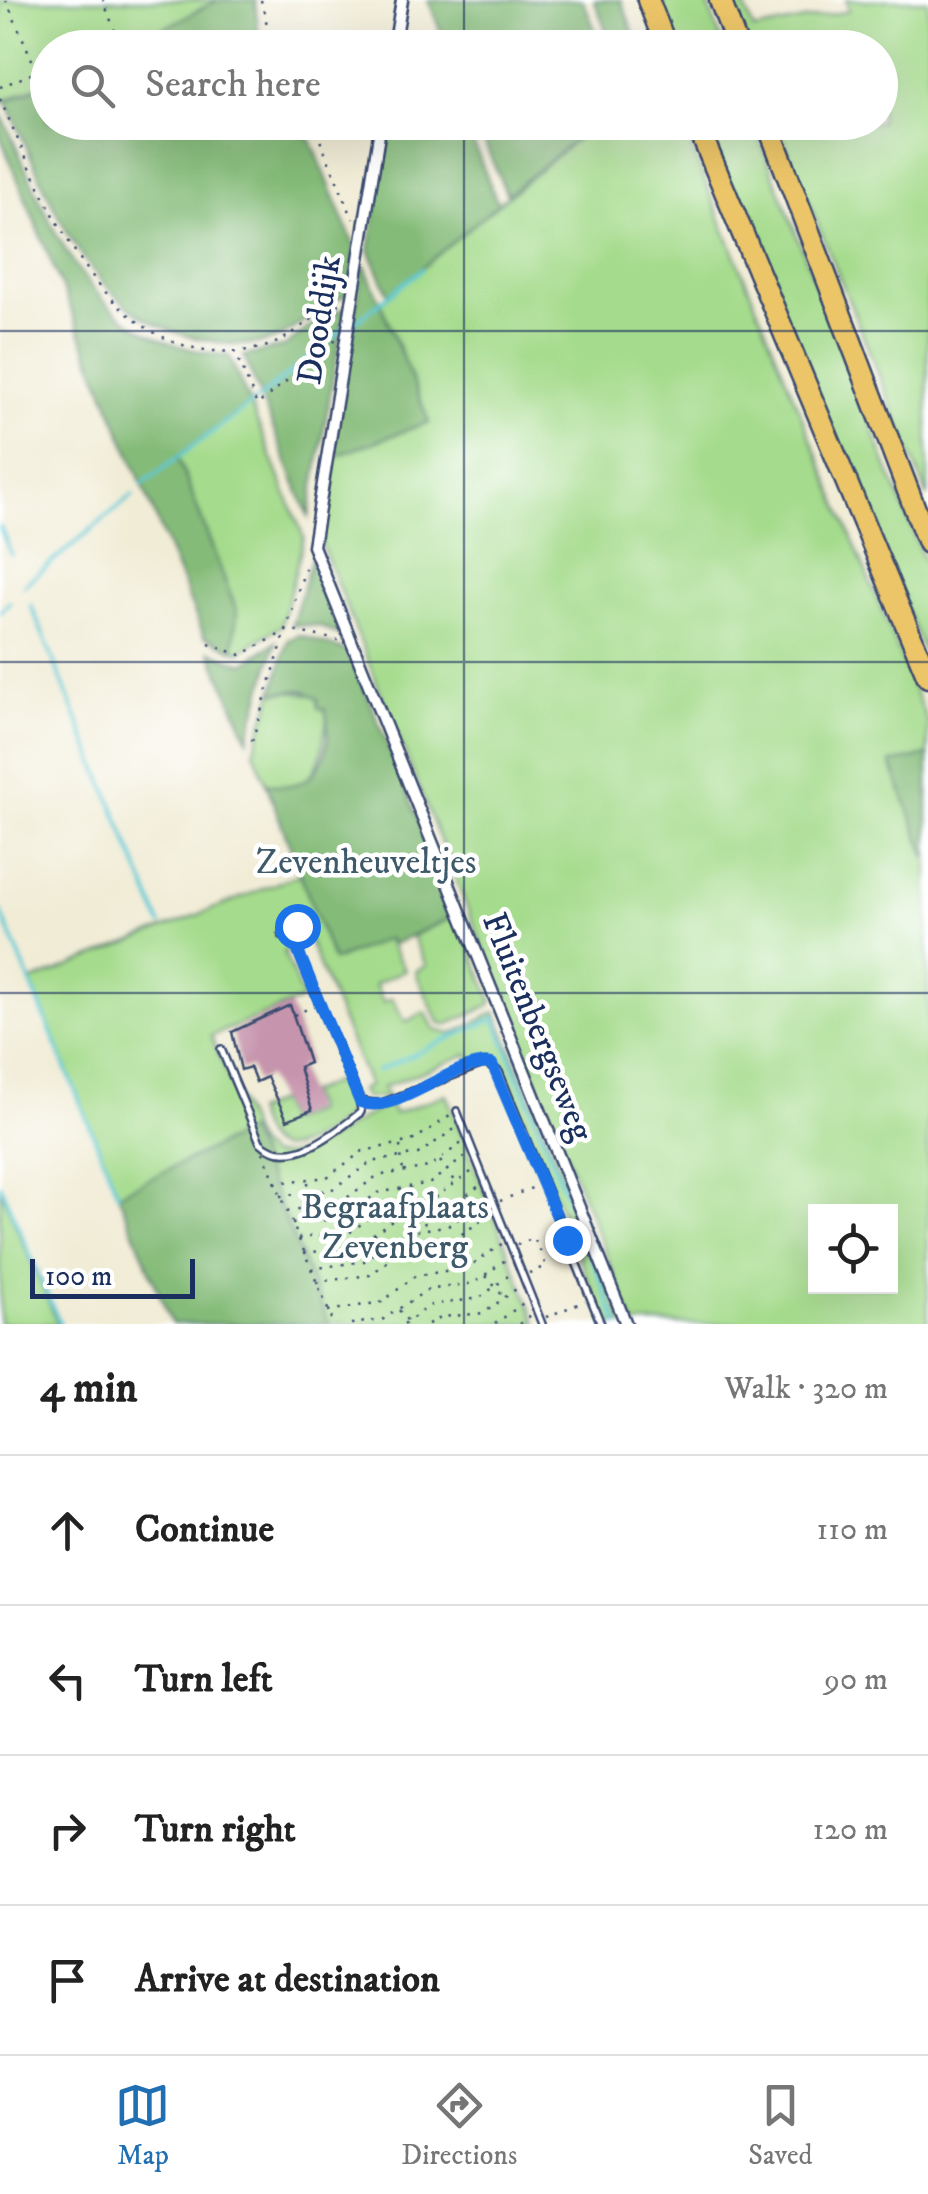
<!DOCTYPE html>
<meta charset="utf-8">
<style>
:root{--surface:#fff;--page:#f2f2f2;--text:#222;--muted:#767676;--line:#e0e0e0;--accent:#1f6fb2}
body{margin:0;font-family:"IM FELL DW Pica",serif;background:var(--page);color:var(--text)}
.controls{position:absolute;right:30px;bottom:30px;display:grid;overflow:hidden;border-radius:0px;box-shadow:0 10px 40px #0002}
.controls button{width:90px;height:90px;display:grid;place-items:center;padding:0;border:0;border-bottom:2px solid var(--line);background:var(--surface);color:var(--text);font:50px sans-serif}
.scale{position:absolute;left:30px;bottom:25px;width:165px;box-sizing:border-box;padding-left:10px;border:5px solid #1b2f5e;border-top:0;font-size:28px;line-height:35px;white-space:nowrap;color:#1b2f5e;-webkit-text-stroke:8px #fff;paint-order:stroke}
.stop{position:absolute;width:30px;height:30px;margin:-22px;border:8px solid #1a73e8;border-radius:50%;background:#fff}
.stop.end{background:#1a73e8;border-color:#fff;box-shadow:0 2px 10px #0008}
.list{margin:0;padding:0;list-style:none}
h2{display:flex;justify-content:space-between;align-items:center;height:130px;margin:0;padding:0 40px;font-size:42px}
h2 small{font-size:32px;font-weight:400;color:var(--muted)}
.list li{display:grid;grid-template-columns:65px 1fr auto;gap:30px;align-items:center;box-sizing:border-box;height:150px;padding:0 40px;border-top:2px solid var(--line)}
.list b{display:block;font-size:38px;white-space:nowrap}
.list em{font-size:32px;font-style:normal;color:var(--muted)}
.icon{flex:none;width:55px;height:55px;fill:none;stroke:currentColor;stroke-width:2;stroke-linecap:round;stroke-linejoin:round}
.map{position:relative;flex:none;width:928px;height:1324px;overflow:hidden}
.search{position:absolute;background:var(--surface);box-shadow:0 10px 40px #0002;left:30px;right:30px;top:30px;height:110px;display:flex;align-items:center;gap:25px;box-sizing:border-box;padding:0 35px;border-radius:55px;color:var(--muted);font-size:38px}
.sheet{height:730px;background:var(--surface)}
nav{display:flex;justify-content:space-around;align-items:center;box-sizing:border-box;height:140px;border-top:2px solid var(--line);background:var(--surface);font-size:28px;color:var(--muted)}
nav a{display:grid;justify-items:center;gap:5px}
nav .on{color:var(--accent)}
.map>svg:first-child{display:block}
</style>
<div class="map">
<svg width="928" height="1324" viewBox="0 0 928 1324">
<rect width="100%" height="100%" fill="#fff"/>
<filter id="ink" filterUnits="userSpaceOnUse"><feTurbulence type="fractalNoise" baseFrequency=".01" numOctaves="2"/><feDisplacementMap in="SourceGraphic" scale="20" xChannelSelector="R" yChannelSelector="G"/><feConvolveMatrix kernelMatrix="1 2 1 2 8 2 1 2 1" color-interpolation-filters="sRGB"/></filter>
<filter id="wash" filterUnits="userSpaceOnUse"><feTurbulence type="fractalNoise" baseFrequency=".0048" numOctaves="4" result="noise"/><feDisplacementMap in="SourceGraphic" scale="40" xChannelSelector="R" yChannelSelector="G"/><feGaussianBlur stdDeviation="2.25" result="paint"/><feColorMatrix in="noise" values="0 0 0 0 0 0 0 0 0 0 0 0 0 0 0 0 0 1.4 0 .05"/><feComposite in="paint" operator="in"/></filter>
<g filter="url(#wash)">
<rect width="100%" height="100%" fill="#f1ecd6"/>
<path fill="#a5db8c" stroke="#608575" stroke-width="2.5" fill-rule="evenodd" d="M0,0H218L128,47L48,48L47,83L0,102Z
M656,0H706L724,47H674Z
M731,0H742L754,30L849,11L846,0H928V497L777,123L880,122V48L748,47Z
M596,123H681L928,723V755L891,764L928,860V1324H634L318,536L330,458L429,422L380,302ZM816,1212H890V1286H816Z
M704,123H753L928,571V662Z
M250,404L304,538L281,626L239,652L231,645L237,612L178,458Z
M282,690L314,695C318,702 323,707 326,713C329,720 325,730 324,737C320,773 306,794 266,783L254,751L273,693Z
M300,874L333,960L387,939L405,970L375,984L383,1002L392,998L405,1022L425,1012L435,1030L452,1034L496,1012L624,1324H606L503,1066L491,1060L472,1062L468,1054L383,1087L387,1097L366,1098L360,1090L369,1086L301,922L293,916L280,920L275,934L293,948L284,952L303,999L211,1036L257,1145L269,1155C318,1161 348,1119 390,1105L394,1114L446,1094L537,1324H329L248,1131L118,1194L30,982Z
M457,915L492,1000L489,1006L447,1025L439,1022L418,978L416,971L426,965L412,936Z
M337,1081L343,1097L351,1094L356,1109C339,1123 290,1164 268,1142C261,1135 258,1120 254,1112L278,1101L287,1122L315,1111L308,1093Z
M0,1189L58,1324H0Z"/>
<path fill="#84bb78" stroke="#50756b" stroke-width="2.5" d="M218,0H255L260,47H128Z
M428,0H583L602,47H447Z
M594,0H621L639,47H613Z
M47,83L48,122L288,123L311,140L356,250L347,295C317,306 289,339 261,343C240,347 220,343 200,339C84,317 50,194 6,101Z
M0,111C56,228 80,340 229,356L250,404L178,458L237,612L233,650L204,636L0,136Z
M390,123H465L498,204L389,296L369,250Z
M476,123H596L507,195Z
M365,266L429,422L330,458L362,271Z
M345,308L309,517L244,356L286,346L319,319Z
M312,556L345,638L319,626L292,625Z
M299,635L350,652L457,915L393,944L387,939L333,961L266,783C316,797 336,751 325,709L318,708V699L303,690L273,693L288,640Z
M276,642L248,739L210,651L243,664Z
M928,755V860L891,763Z
M248,1131L329,1324H172L118,1194Z"/>
<g fill="none" stroke-linecap="round" stroke-linejoin="round">
<path stroke="#5dc9d5" stroke-width="4" d="M350,326L422,269
M257,400L345,328
M142,484L253,402
M0,527L11,554
M23,586L133,495
M31,605L161,924
M0,612L10,602
M0,909L118,1194
M377,1071L495,1018L618,1324
M0,1185L60,1324"/>
</g>
<g id="blocks">
<path fill="#c694ad" d="M290,1005L309,1063L299,1067L312,1110L287,1120L267,1077L256,1082L250,1067L241,1070L232,1032Z"/>
</g>
</g>
<g filter="url(#ink)">
<use href="#blocks" fill-opacity="0" stroke="#3b4b70" stroke-width="2.5"/>
<g fill="none" stroke-linecap="round" stroke-linejoin="round">
<defs>
<path id="lane" d="M294,941L282,935L284,923L297,926L294,941L360,1101L380,1104L485,1063L499,1072L601,1324
M221,1049L260,1142C290,1171 336,1132 361,1112L360,1101
M457,1111L542,1324"/>
<path id="street" d="M394,48L402,0
M381,122L313,546L626,1324"/>
<path id="highway" d="M648,0L667,48
M720,0L738,48
M696,122L928,677
M767,122L928,543"/>
</defs>
<use href="#lane" stroke="#3b4b70" stroke-width="10"/>
<use href="#street" stroke="#3b4b70" stroke-width="15"/>
<use href="#highway" stroke="#3b4b70" stroke-width="25"/>
<path stroke="#3b4b70" stroke-width="2.5" stroke-dasharray="2.5 8" stroke-linecap="butt" d="M6,0L37,71
M261,0L268,29L266,48
M97,48L118,39L103,0
M0,87L48,67
M0,99C48,206 109,378 260,348C291,342 310,314 340,304
M297,122L317,133L353,219
M235,351L257,405L336,340
M209,644L241,655L288,630L338,640
M252,741L307,562
M294,1015L314,1006
M400,1146L403,1171
M263,1152L334,1324
M440,1161L456,1182
M308,1182L310,1208
M275,1183L327,1177L363,1151L412,1141L450,1116
M280,1196L331,1190L371,1162L418,1154L456,1128
M422,1201L425,1227
M500,1201L539,1185
M287,1211L341,1202L377,1176L429,1167L463,1142
M292,1224L344,1218L377,1193L430,1183L466,1156
M332,1236L334,1263
M298,1238L349,1233L390,1203L434,1198L474,1170
M517,1245L534,1238L540,1251L557,1244
M304,1253L356,1247L392,1220L446,1210L479,1186
M311,1269L364,1261L400,1234L449,1225L486,1200
M529,1273L546,1266L541,1254
M486,1276L504,1297
M316,1282L370,1275L402,1250L453,1240L491,1214
M399,1310L410,1324
M328,1311L382,1302L415,1276L469,1267L503,1243
M546,1317L585,1301
M351,1324L382,1320L427,1290L474,1283L507,1259
M404,1324L431,1305L480,1298L514,1271
M428,1324L443,1317L484,1313L520,1286
M495,1324L526,1301
M519,1324L530,1316"/>
<use href="#lane" stroke="#fff" stroke-width="5"/>
<use href="#street" stroke="#fff" stroke-width="10"/>
<use href="#highway" stroke="#ecc569" stroke-width="20"/>
</g>
</g>
<g fill="none" stroke-linecap="round" stroke-linejoin="round" filter="url(#ink)">
<path stroke="#1a73e8" stroke-width="12" d="M297,926L294,941L360,1102C398,1117 453,1058 492,1064L567,1240"/>
</g>
<path fill="none" stroke="#1b2f5e" stroke-width="2.5" stroke-opacity="0.55" d="M464,0V48M464,122V1324M0,331H928M0,662H928M0,993H928"/>
<g text-anchor="middle" dominant-baseline="central" stroke-width="9" stroke-linejoin="round" paint-order="stroke">
<g font-size="35" fill="#1b2f5e" stroke="#fff">
<text transform="translate(320 320) rotate(-81)">Dooddijk</text>
<text transform="translate(537 1027) rotate(68)">Fluitenbergseweg</text>
</g>
<g font-size="35" fill="#3e5a6a" stroke="#fff">
<text x="366" y="863">Zevenheuveltjes</text>
<text x="395" y="1208">Begraafplaats<tspan x="395" dy="40">Zevenberg</tspan></text>
</g>
</g>
</svg>
<div class="controls">
<button><svg class="icon" aria-label="locate" viewBox="0 0 24 24"><circle cx="12" cy="12" r="6"/><path d="M12 2v4M12 18v4M2 12h4M18 12h4"/></svg></button>
</div>
<div class="scale">100 m</div>
<div class="stop" style="left:297px;top:926px"></div>
<div class="stop end" style="left:567px;top:1240px"></div>
<div class="search"><svg class="icon" aria-label="search" viewBox="0 0 24 24"><circle cx="10" cy="10" r="6"/><path d="M15 15l6 6"/></svg>Search here</div>
</div>
<section class="sheet">
<h2>4 min<small>Walk · 320 m</small></h2>
<ul class="list">
<li><svg class="icon" aria-label="ahead" viewBox="0 0 24 24"><path d="M12 20V5M6 11l6-6 6 6"/></svg><div><b>Continue</b></div><em>110 m</em></li>
<li><svg class="icon" aria-label="left" viewBox="0 0 24 24"><path d="M17 20v-9H6M10 6l-5 5 5 5"/></svg><div><b>Turn left</b></div><em>90 m</em></li>
<li><svg class="icon" aria-label="right" viewBox="0 0 24 24"><path d="M7 20v-9h11M14 6l5 5-5 5"/></svg><div><b>Turn right</b></div><em>120 m</em></li>
<li><svg class="icon" aria-label="arrive" viewBox="0 0 24 24"><path d="M6 21V4h12l-3 4 3 4H6"/></svg><div><b>Arrive at destination</b></div></li>
</ul>
</section>
<nav>
<a class="on"><svg class="icon" aria-label="map" viewBox="0 0 24 24"><path d="M3 6l6-2 6 2 6-2v14l-6 2-6-2-6 2zM9 4v14M15 6v14"/></svg>Map</a>
<a><svg class="icon" aria-label="directions" viewBox="0 0 24 24"><path d="M12 3l9 9-9 9-9-9zM9 14v-3h6M13 9l2 2-2 2"/></svg>Directions</a>
<a><svg class="icon" aria-label="saved" viewBox="0 0 24 24"><path d="M7 4h10v16l-5-4-5 4z"/></svg>Saved</a>
</nav>
